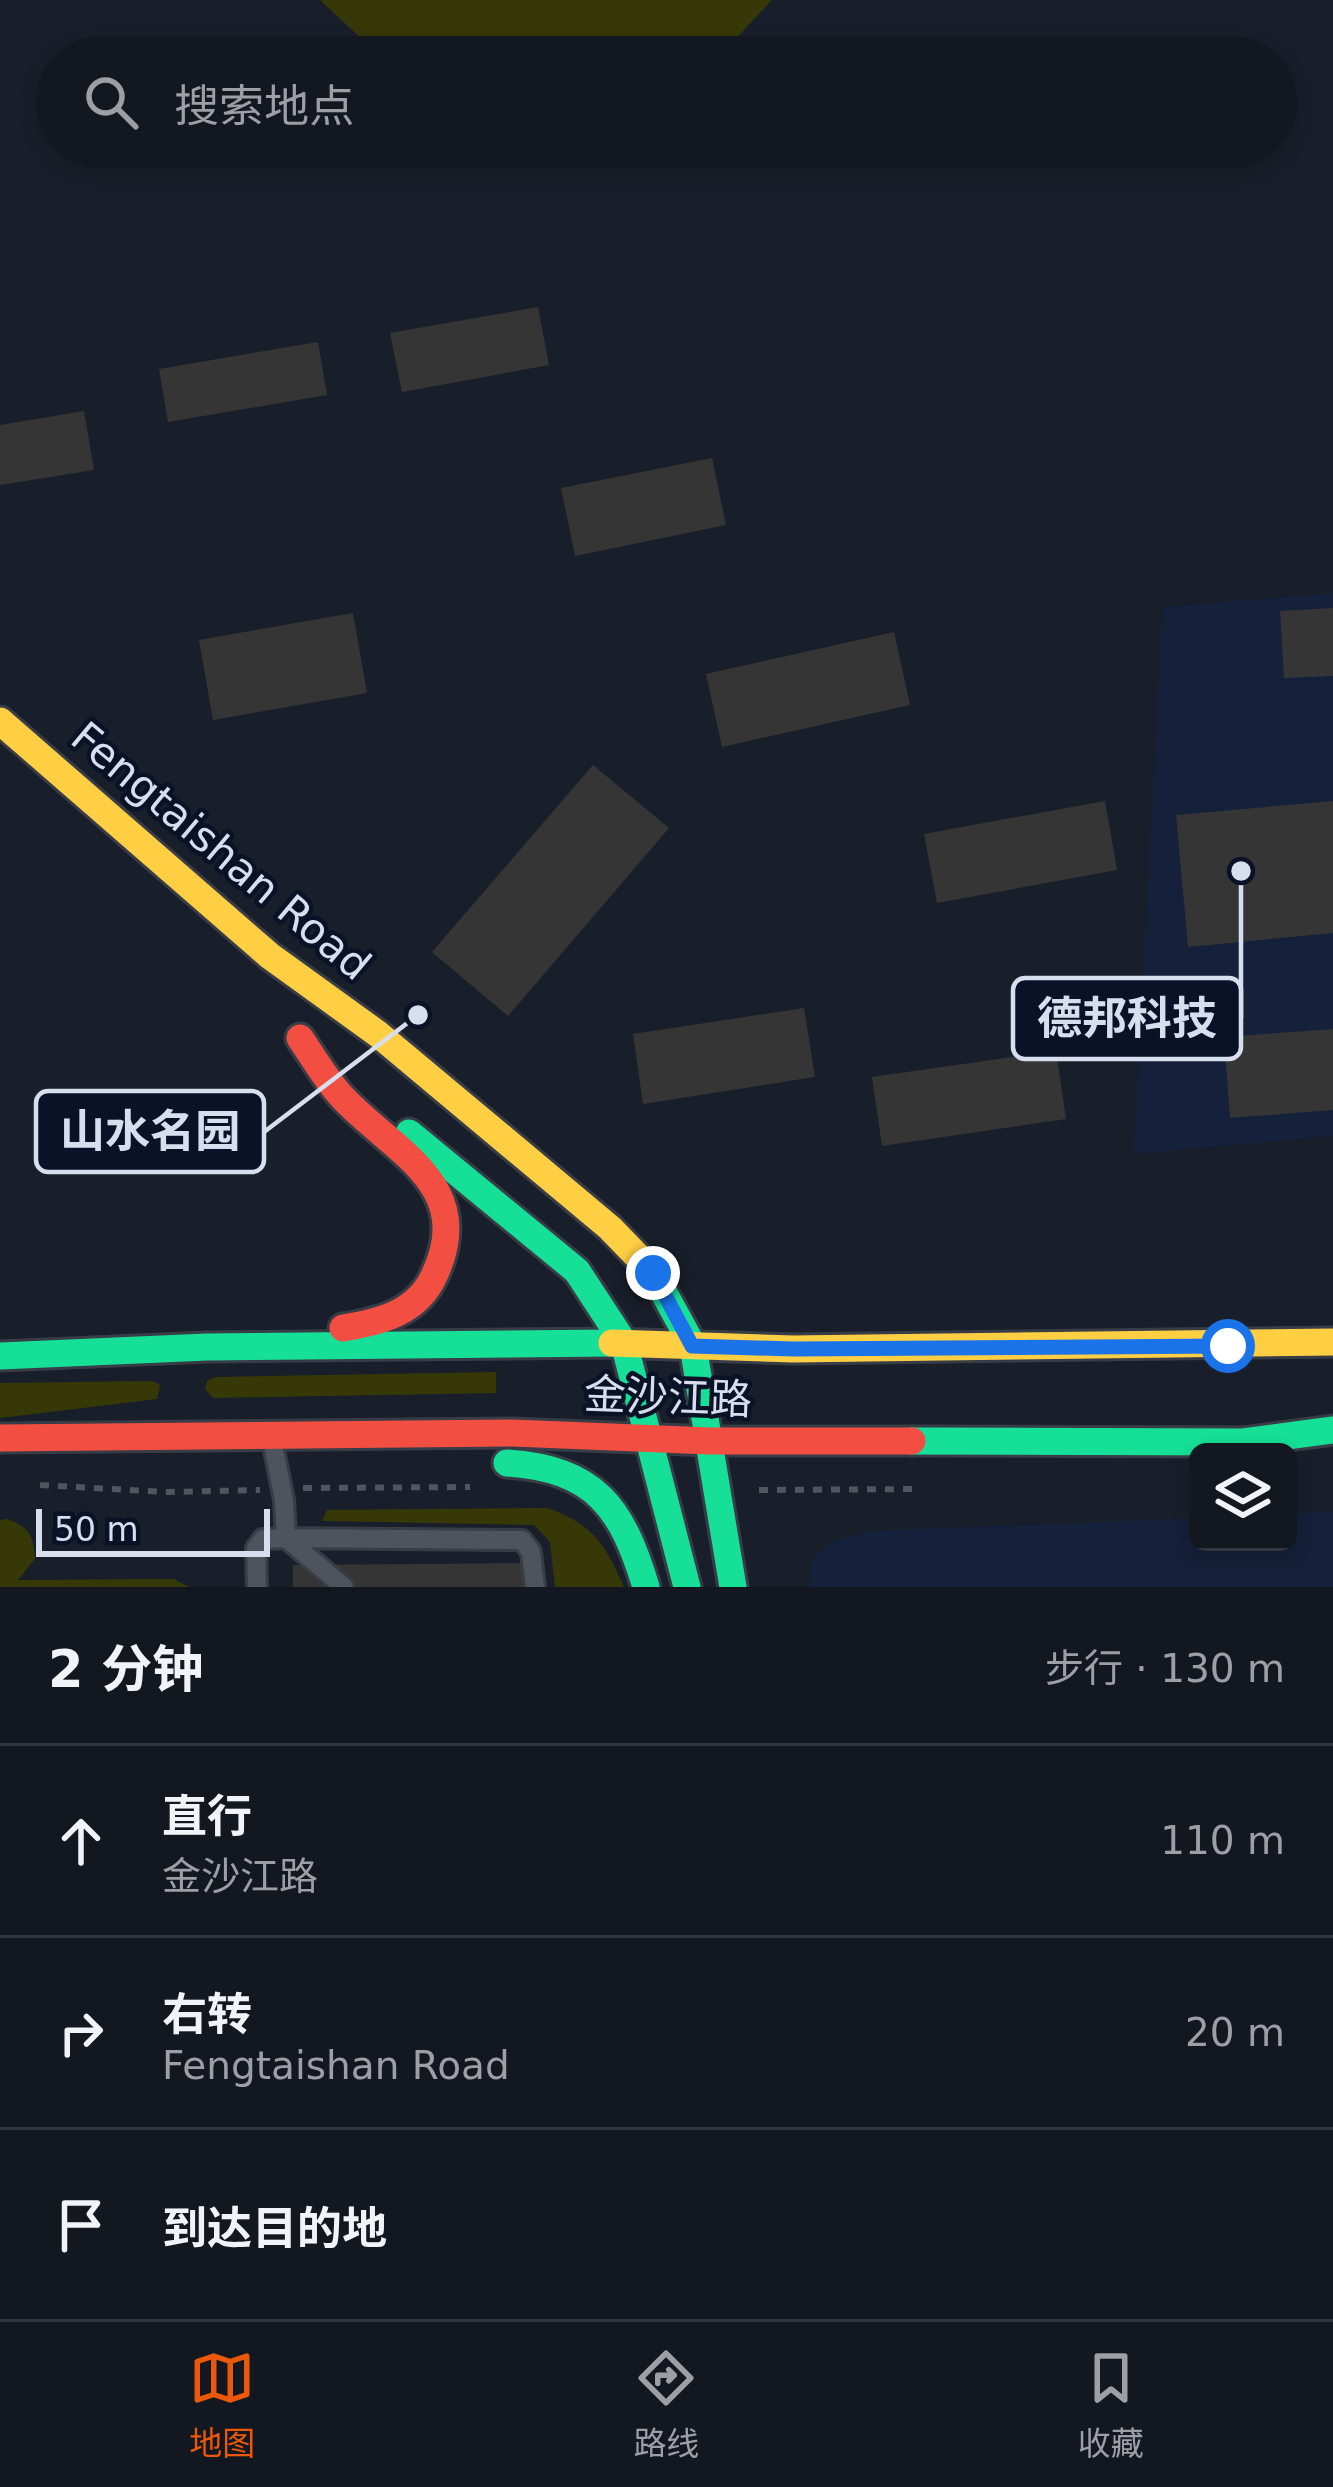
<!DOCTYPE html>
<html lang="zh">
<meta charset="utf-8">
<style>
:root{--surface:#131720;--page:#20242d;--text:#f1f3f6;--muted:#9d9fa5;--line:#32363e;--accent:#ea580c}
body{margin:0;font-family:"DejaVu Sans","Noto Sans SC",sans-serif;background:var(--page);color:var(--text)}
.controls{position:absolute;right:36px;bottom:36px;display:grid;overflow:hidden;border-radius:18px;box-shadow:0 6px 18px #0003}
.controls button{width:108px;height:108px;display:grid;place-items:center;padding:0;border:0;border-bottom:3px solid var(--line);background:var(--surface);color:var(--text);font:60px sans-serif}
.scale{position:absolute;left:36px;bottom:30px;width:234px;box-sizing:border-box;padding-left:12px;border:6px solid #d7dfef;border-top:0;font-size:33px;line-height:42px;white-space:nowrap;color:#d7dfef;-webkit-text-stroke:9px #091227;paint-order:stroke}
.stop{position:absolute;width:36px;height:36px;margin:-27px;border:9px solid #1a73e8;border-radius:50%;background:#fff}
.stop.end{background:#1a73e8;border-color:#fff;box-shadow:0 3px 12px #0008}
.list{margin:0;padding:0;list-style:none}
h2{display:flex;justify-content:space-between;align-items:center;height:156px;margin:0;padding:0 48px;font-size:51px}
h2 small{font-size:39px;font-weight:400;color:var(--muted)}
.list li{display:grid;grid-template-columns:78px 1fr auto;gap:36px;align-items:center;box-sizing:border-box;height:192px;padding:0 48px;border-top:3px solid var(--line)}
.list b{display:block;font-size:45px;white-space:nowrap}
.list p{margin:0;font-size:39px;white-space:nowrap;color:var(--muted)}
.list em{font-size:39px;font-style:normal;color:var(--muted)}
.icon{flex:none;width:66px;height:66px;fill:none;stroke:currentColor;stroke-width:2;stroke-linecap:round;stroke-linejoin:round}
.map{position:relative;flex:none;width:1333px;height:1587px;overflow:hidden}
.search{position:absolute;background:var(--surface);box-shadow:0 6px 18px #0003;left:36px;right:36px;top:36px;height:132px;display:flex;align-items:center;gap:30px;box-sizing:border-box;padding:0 42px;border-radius:66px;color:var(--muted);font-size:45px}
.sheet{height:732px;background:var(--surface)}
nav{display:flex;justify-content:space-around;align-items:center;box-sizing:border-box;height:168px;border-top:3px solid var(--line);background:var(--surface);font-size:33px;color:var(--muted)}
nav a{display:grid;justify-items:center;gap:6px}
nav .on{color:var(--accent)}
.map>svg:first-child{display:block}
</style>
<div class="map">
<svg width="1333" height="1587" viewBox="0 0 1333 1587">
<rect width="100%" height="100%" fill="#191f2a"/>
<path fill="#15203a" d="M1333,593V1136L1134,1154L1163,607Z
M1333,1512V1587H809L813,1559L836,1540L869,1531L1198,1518V1542H1288V1514Z"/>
<path fill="#363807" d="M320,0H772L719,57H381Z
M496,1372V1393L213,1398L205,1389L207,1381L216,1377Z
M152,1381L160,1385L157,1399L0,1418V1383Z
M547,1508C593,1524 605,1544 624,1587H555L550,1542L534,1525L322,1521L327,1510Z
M7,1519C29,1527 34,1536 35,1559L18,1580L174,1579L189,1587H0V1520Z"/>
<path fill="#363536" d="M538,307L549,365L402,392L390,333Z
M318,342L327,395L168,422L159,369Z
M84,411L94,470L0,485V425Z
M712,458L726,525L575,556L561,488Z
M1333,608V676L1284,678L1280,611Z
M353,613L367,693L213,720L199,640Z
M894,632L910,705L722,747L706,674Z
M593,765L669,828L508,1016L432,952Z
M1105,801L1117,870L937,903L924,834Z
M1333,801V933L1188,947L1176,815Z
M804,1008L815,1077L643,1104L633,1034Z
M1333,1029V1110L1230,1118L1224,1037Z
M1056,1051L1066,1119L882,1146L872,1077Z
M529,1563V1587H293V1565Z"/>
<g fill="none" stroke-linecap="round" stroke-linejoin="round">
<defs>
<path id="lane" d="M272,1440L284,1500L286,1538L522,1540L531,1552L535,1587
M257,1587L256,1548L263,1539L286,1538L344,1587"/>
<path id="fast" d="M409,1133L577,1271L624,1343L687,1587
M639,1258L653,1273L693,1346L733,1587
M0,1356L207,1347L612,1343
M912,1441L1243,1442L1333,1430
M507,1463C595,1469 622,1507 646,1587"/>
<path id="slow" d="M0,721L270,956L378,1034L610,1228L639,1258
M612,1343L793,1349L1333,1342"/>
<path id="jam" d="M300,1038C314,1058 326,1080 343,1098C395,1153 477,1185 434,1276C417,1313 380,1322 343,1328
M0,1438L513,1433L710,1441H912"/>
</defs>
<use href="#lane" stroke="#383c46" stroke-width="24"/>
<use href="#fast" stroke="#383c46" stroke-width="33"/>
<use href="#slow" stroke="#383c46" stroke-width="33"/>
<use href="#jam" stroke="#383c46" stroke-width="33"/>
<path stroke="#50555e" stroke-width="6" stroke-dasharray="9 9" stroke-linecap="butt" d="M40,1485L168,1492L260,1490
M303,1488L470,1487
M759,1490L920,1489"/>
<use href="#lane" stroke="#4f535c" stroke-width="18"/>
<use href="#fast" stroke="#16e098" stroke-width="27"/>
<use href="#slow" stroke="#ffcf43" stroke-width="27"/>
<use href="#jam" stroke="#f24e42" stroke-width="27"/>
</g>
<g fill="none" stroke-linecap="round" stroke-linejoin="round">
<path stroke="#1a73e8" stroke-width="15" d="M653,1273L692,1346L793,1349L1228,1346"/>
</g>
<g text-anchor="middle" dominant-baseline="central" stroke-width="9" stroke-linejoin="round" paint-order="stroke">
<g font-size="42" fill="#d7dfef" stroke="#091227">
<text transform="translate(221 851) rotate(40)">Fengtaishan Road</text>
<text transform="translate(668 1397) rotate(2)">金沙江路</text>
</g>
</g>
<path fill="none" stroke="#d7dfef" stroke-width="4.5" d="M1241 871L1241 1018M418 1015L264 1132"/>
<g fill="#d7dfef" stroke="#091227" stroke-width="4.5">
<circle cx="1241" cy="871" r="12"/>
<circle cx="418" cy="1015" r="12"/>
</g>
<g fill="#091227" stroke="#d7dfef" stroke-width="4.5">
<rect x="1013" y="978" width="228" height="81" rx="12"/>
<rect x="36" y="1091" width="228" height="81" rx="12"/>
</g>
<g font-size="45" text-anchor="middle" font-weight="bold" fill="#d7dfef">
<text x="1127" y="1034">德邦科技</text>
<text x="150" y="1147">山水名园</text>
</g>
</svg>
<div class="controls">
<button><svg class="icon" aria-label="layers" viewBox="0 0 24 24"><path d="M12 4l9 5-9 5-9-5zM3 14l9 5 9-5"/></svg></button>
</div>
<div class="scale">50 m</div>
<div class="stop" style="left:1228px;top:1346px"></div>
<div class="stop end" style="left:653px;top:1273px"></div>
<div class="search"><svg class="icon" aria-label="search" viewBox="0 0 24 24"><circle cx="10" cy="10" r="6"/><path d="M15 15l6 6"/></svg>搜索地点</div>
</div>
<section class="sheet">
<h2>2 分钟<small>步行 · 130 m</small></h2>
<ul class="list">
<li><svg class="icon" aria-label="ahead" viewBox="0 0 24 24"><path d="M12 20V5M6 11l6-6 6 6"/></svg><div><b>直行</b><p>金沙江路</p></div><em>110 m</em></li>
<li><svg class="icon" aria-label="right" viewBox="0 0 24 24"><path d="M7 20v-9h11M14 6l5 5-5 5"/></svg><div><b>右转</b><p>Fengtaishan Road</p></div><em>20 m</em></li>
<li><svg class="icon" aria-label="arrive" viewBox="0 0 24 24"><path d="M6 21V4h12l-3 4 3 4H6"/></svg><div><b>到达目的地</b></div></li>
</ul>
</section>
<nav>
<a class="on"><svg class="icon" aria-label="map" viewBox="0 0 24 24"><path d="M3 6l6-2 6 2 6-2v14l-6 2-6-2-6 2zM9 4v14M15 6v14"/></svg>地图</a>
<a><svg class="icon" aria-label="directions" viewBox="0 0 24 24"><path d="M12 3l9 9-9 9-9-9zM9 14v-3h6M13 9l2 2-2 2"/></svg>路线</a>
<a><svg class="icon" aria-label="saved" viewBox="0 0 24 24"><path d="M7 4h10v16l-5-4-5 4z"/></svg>收藏</a>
</nav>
